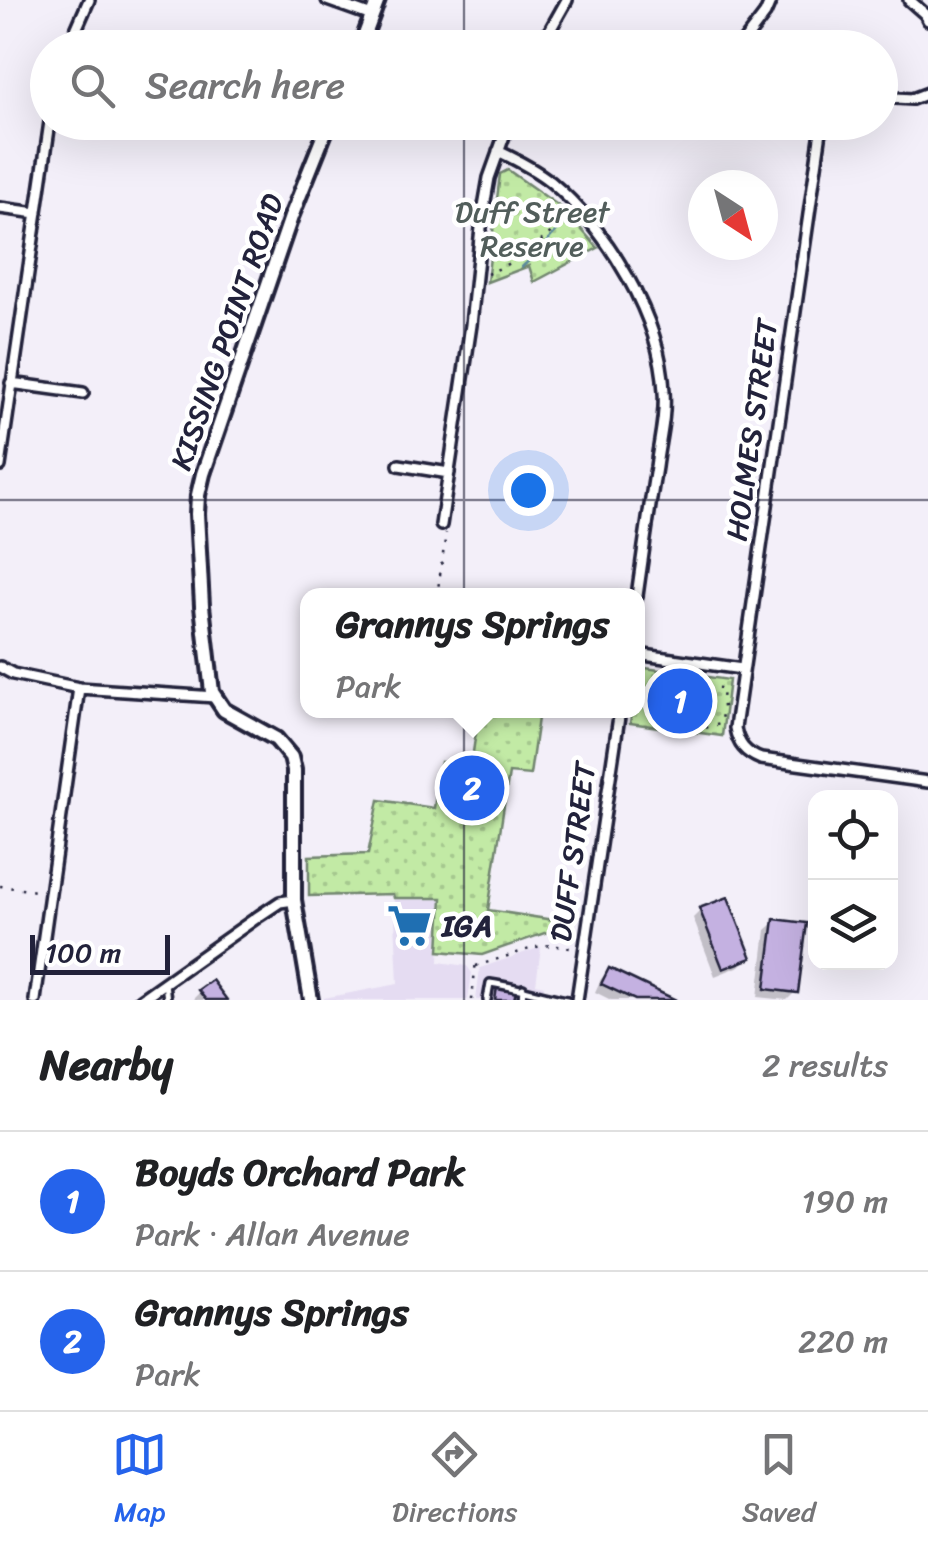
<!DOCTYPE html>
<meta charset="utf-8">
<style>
:root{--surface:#fff;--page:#f6f6f6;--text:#202124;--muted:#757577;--line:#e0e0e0;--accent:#2563eb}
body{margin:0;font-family:Sriracha,sans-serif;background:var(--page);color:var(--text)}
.controls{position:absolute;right:30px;bottom:30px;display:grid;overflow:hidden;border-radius:20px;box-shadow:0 10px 40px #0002}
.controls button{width:90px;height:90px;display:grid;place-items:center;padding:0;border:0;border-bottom:2px solid var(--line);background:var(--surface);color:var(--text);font:50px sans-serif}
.compass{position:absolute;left:688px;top:170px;width:90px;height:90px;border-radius:50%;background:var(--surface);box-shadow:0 10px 40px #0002;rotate:144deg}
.scale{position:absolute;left:30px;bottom:25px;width:140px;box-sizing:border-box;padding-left:10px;border:5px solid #22223b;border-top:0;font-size:28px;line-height:35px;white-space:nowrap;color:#22223b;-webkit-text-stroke:8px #fff;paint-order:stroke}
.you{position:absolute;left:528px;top:490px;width:35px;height:35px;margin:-25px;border:8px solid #fff;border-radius:50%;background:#1a73e8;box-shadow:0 0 0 15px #1a73e833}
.badge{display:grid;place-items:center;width:65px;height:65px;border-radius:50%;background:var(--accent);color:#fff;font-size:32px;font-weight:700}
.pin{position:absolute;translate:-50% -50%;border:5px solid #fff;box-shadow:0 2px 10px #0006}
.popup{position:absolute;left:300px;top:588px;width:345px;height:130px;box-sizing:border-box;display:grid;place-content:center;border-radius:20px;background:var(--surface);filter:drop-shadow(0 2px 8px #0005);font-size:32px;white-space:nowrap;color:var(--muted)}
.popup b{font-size:38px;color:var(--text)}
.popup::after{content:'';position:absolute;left:50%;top:100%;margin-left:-20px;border:20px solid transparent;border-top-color:var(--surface)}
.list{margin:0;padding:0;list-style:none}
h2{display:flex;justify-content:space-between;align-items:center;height:130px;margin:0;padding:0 40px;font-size:42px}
h2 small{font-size:32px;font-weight:400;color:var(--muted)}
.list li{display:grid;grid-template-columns:65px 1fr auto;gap:30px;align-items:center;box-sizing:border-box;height:140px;padding:0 40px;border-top:2px solid var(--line)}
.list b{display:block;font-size:38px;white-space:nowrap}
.list p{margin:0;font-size:32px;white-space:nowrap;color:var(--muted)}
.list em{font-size:32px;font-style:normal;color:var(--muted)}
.icon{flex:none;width:55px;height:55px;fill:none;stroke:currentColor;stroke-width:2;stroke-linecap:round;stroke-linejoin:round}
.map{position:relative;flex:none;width:928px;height:1000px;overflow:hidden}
.search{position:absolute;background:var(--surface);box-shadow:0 10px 40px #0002;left:30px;right:30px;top:30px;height:110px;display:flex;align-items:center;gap:25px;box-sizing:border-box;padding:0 35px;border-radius:55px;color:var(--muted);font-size:38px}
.sheet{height:410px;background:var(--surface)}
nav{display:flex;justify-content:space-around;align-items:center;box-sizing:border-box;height:140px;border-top:2px solid var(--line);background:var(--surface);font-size:28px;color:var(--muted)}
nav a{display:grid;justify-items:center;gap:5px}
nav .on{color:var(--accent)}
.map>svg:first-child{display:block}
</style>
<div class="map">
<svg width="928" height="1000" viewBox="0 0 928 1000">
<defs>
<pattern id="grass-dots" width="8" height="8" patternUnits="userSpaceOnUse" patternTransform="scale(2.5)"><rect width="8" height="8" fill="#c2eaa5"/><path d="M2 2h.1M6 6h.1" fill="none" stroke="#a6c88f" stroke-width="1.8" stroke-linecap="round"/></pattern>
</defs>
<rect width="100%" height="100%" fill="#f3eff9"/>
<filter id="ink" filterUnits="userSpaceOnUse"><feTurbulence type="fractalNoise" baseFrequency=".01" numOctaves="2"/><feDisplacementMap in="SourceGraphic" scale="20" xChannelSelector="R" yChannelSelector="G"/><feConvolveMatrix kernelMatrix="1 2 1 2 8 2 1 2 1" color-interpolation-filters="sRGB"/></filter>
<g filter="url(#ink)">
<path fill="#e5dcf2" d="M394,898H442L439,962L467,966L472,973L468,1000H324V998L398,984Z
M541,947L536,984L544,986L543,990L563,994L562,1000H476L480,968Z"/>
<path fill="url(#grass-dots)" stroke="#728670" stroke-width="2.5" d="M508,170L563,209L598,248L534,282L529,266L487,282L500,174Z
M638,667L729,680L722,736L630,723L632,711L637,710Z
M479,711H539L530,775L509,773L488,910L573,923L482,955L439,951L442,898H394L393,894L309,896V856L368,854L379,800L434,808L441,762L471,766Z"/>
<path fill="#0003" d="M701,910L749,957L740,966L715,976L693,918Z
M775,922L795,992L787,1000L758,997L766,930Z
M609,971L670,1000H611L595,992L601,979Z
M200,992L224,1000H196L194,998Z"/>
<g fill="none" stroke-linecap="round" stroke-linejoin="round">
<path stroke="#5a899d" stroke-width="2.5" d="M522,267L534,256L570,216"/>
</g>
<path fill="#c4b1e1" stroke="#22223b" stroke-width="2.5" d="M728,897L752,958L723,969L699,908Z
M774,919L807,923L798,993L765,989Z
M609,968L676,1000H635L601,984Z
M212,980L227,1000H206L198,990Z
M497,987L516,990L514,1000H495Z"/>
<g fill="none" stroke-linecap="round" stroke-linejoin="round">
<defs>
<path id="lane" d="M165,983L167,1000
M487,1000L490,983C517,987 541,995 567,1000
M522,1000L523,988"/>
<path id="street" d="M327,0L372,16
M909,0L925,14L928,20
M547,36L575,48
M68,48L89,0
M540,48L567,0
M739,48L765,14L771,0
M880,97L912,99L928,93
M826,122L821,131L735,728C738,744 745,753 761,759L928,782
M498,151C517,160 535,169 551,182C607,229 661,317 664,392C666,417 659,442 656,467C649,510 643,553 637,596
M0,208L37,213
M11,383L83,393
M399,465L449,473
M0,466L50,122
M441,525L471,325L482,218L489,178L509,122
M637,654L742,669
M0,667L13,674L79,688L215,697
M35,1000L79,688
M140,1000L259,916L280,902L294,900
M577,1000L620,710"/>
<path id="secondary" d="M360,48L378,0
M311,1000L294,900V770L291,757L276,739L224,710L212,692L202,606L197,514L198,495L203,474L291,217L329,122"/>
</defs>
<use href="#lane" stroke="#22223b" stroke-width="12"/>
<use href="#street" stroke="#22223b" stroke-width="16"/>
<use href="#secondary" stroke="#22223b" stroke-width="20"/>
<path stroke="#22223b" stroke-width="2.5" stroke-dasharray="2.5 8" stroke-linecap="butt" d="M487,274C518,261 546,239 569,215
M437,596L446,533
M697,686L722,688L723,709L720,724L705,728L694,712Z
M660,688L661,696L672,704V721H676L681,696
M637,690L660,688L693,702
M0,886L43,892
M476,966L536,947L551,945L576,949
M472,1000L476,960"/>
<use href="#lane" stroke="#fff" stroke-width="5"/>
<use href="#street" stroke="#fff" stroke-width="9"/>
<use href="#secondary" stroke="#fff" stroke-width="12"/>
</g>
</g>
<path fill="none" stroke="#22223b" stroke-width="2.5" stroke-opacity="0.55" d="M464,0V48M464,122V1000M0,500H928"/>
<defs>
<symbol id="supermarket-bare" viewBox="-9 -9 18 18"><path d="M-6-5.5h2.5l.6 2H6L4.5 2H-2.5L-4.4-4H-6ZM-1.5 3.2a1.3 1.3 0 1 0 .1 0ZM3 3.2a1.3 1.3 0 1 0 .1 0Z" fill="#1f6fb2" stroke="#fff" stroke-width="2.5" paint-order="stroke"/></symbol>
</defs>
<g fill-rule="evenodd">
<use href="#supermarket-bare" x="378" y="894" width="63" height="63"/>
</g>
<g text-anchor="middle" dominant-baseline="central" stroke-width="9" stroke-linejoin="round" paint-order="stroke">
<g font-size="30" fill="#525e5b" stroke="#fff">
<text x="532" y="212">Duff Street<tspan x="532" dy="34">Reserve</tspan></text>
</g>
<g font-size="30" fill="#22223b" stroke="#fff">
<text transform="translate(227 332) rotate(-71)">KISSING POINT ROAD</text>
<text transform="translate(752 430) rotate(-82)">HOLMES STREET</text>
<text transform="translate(573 852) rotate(-82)">DUFF STREET</text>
</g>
<g font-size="30" font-weight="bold" fill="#22223b" stroke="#fff" text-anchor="start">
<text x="442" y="926">IGA</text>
</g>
</g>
</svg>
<div class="controls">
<button><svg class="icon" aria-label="locate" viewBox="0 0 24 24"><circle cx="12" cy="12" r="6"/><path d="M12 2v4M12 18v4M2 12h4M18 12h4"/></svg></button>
<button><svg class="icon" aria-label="layers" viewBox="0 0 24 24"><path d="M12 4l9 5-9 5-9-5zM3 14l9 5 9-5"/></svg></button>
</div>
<svg class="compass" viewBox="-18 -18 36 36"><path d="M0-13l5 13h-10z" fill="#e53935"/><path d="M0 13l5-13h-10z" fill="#757577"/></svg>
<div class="scale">100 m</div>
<div class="you"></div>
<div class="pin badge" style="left:680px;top:701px">1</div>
<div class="pin badge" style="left:472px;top:788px">2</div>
<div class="popup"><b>Grannys Springs</b>Park</div>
<div class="search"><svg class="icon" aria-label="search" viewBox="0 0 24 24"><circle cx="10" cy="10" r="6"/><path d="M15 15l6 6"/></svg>Search here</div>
</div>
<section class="sheet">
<h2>Nearby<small>2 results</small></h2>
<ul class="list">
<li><span class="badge">1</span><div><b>Boyds Orchard Park</b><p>Park · Allan Avenue</p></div><em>190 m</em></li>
<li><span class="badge">2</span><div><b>Grannys Springs</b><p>Park</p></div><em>220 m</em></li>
</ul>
</section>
<nav>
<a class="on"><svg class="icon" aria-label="map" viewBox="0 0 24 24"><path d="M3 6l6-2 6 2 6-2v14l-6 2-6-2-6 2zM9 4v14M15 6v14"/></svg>Map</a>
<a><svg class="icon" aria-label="directions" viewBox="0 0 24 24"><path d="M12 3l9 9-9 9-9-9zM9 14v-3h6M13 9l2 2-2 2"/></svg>Directions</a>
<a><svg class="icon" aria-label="saved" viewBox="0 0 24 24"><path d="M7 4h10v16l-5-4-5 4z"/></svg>Saved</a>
</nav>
